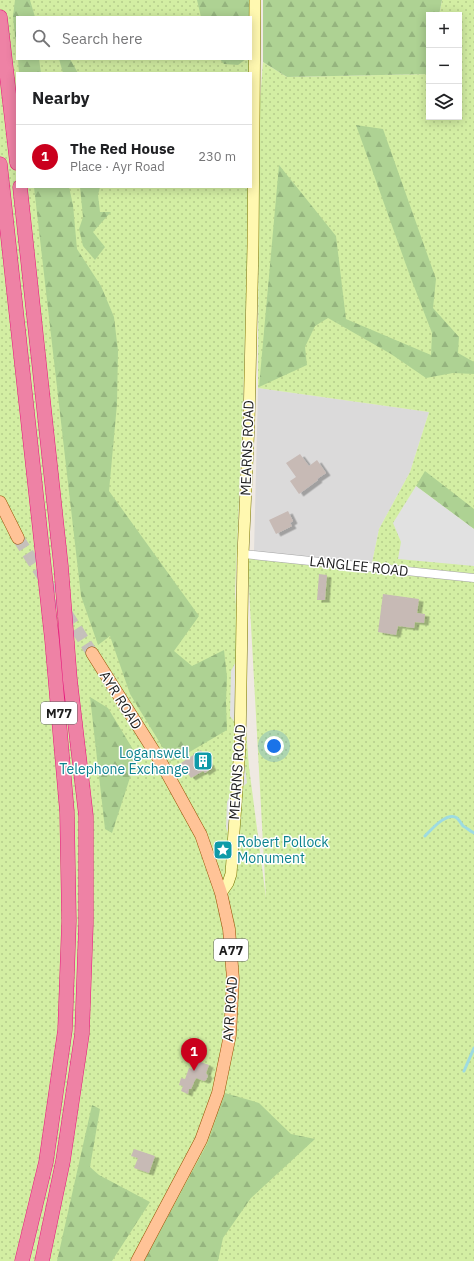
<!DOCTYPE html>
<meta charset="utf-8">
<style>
:root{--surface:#fff;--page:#f2f2f2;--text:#202124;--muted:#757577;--line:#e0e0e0;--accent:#ca001d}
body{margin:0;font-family:"IBM Plex Sans",sans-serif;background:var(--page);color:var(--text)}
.controls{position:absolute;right:12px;top:12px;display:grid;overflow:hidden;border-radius:0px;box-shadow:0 2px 10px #0003}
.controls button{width:36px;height:36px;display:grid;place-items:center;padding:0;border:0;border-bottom:1px solid var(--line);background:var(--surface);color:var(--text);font:20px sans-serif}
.you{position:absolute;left:274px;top:746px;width:14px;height:14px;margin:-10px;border:3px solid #fff;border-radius:50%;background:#1a73e8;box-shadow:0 0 0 6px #1a73e833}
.badge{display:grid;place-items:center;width:26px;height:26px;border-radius:50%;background:var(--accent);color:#fff;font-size:13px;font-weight:700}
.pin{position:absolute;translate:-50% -33px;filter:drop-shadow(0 1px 2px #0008)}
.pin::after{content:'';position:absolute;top:21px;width:14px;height:12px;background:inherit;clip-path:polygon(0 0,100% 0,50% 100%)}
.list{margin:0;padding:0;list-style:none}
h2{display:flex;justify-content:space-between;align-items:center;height:52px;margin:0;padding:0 16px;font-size:17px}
h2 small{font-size:13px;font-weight:400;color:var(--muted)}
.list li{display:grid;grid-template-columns:26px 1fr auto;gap:12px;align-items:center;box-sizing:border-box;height:64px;padding:0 16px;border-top:1px solid var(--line)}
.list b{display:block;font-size:15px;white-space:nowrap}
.list p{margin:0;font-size:13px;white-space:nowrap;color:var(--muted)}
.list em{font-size:13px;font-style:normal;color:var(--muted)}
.icon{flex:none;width:22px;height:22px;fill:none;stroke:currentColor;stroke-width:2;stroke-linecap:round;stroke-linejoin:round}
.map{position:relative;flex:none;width:474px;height:1261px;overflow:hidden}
.search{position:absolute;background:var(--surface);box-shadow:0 2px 10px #0003;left:16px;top:16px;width:236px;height:44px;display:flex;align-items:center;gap:10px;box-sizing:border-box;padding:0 14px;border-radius:0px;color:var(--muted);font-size:15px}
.panel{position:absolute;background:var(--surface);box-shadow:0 2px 10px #0003;left:16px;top:72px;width:236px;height:116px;border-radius:0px}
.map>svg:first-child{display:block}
</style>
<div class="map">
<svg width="474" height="1261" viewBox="0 0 474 1261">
<defs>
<pattern id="grass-dots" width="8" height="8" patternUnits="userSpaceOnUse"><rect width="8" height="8" fill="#d3eea3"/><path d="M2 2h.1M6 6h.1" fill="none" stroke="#b5cc8c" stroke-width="1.8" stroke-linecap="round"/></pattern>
<pattern id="forest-firs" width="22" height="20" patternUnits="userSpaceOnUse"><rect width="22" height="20" fill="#aed293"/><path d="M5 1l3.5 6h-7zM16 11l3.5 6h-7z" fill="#95b47e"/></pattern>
<filter id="shadow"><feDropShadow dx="4.5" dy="2.5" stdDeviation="0" flood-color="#0004"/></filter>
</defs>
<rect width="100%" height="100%" fill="#efe9e2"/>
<path fill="#dbdada" d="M258,388L429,412L410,472L379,529L372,563L254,552Z"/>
<path fill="url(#grass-dots)" d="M0,0H250V17H17V59H251L250,73H17V187H249L243,407L235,593L249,767L266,898L247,552L372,563L379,529L410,472L429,412L258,388L259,114L263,62L287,77L429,74V117H459V15H439L442,0H474V1261H0Z"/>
<path fill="url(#forest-firs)" d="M15,0H30L35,17H17V55L13,16Z
M197,0H250V17H201Z
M263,0H442L439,15H429V74L287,77L263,62Z
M18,59H39L41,73H19Z
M59,59H70L78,73H63Z
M220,59H246L238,65L224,64Z
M356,125L383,129L436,279L433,308L459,337L458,353L474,362V374L453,373L426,378L391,354L328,318L315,326L305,347L307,365L259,387L279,165L336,236L346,319L431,355L432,333L410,276Z
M34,187H69L73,205L77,249L101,286L114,317L118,351L117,404L109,491L199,616L174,651L192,666L224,650L227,677L226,702L227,730L176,760L171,761L130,694L110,636L98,645L81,596Z
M80,187H100L98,195L100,212H111L93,232L105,247L95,260L83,246L79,229L83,217Z
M425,471L474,509V529L416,486Z
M90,697L108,708L137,756L112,833L105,829Z
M225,1093L259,1103L291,1134L315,1139L251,1198L223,1238L218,1261H144L207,1144Z
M92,1105L100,1109L90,1167L99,1175L150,1202L112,1261H57Z"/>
<path fill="#e1e1e1" d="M416,486L474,529V566L398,559L401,542L393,523Z
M242,650L240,729L247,783L236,793L233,842L226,828L227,802L237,781L240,729L230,716L231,671Z"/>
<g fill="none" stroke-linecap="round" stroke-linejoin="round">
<path stroke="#9edbe1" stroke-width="3" d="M425,836C431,830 447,811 457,818C459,820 461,823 463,826C467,828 470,831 474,833
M464,1071L474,1048"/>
</g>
<path fill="#c7bab5" filter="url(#shadow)" d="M300,454L309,466L317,460L326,473L317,479L318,480L299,494L290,481L296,477L286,463Z
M288,511L293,521L290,523L292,526L276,534L269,520Z
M319,574L327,575L325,600H317Z
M383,594L419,599L417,613L425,614L424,623L415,622L414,628L398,626L396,635L378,632Z
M201,750L212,768L205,773L203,771L191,778L181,763Z
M195,1060L209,1065L206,1073L208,1076L206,1080L204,1081L196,1078L191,1089H189L188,1094L181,1091L183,1086L179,1085L181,1078L185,1079L189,1068L192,1069Z
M134,1149L155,1156L149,1173L134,1168L138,1158L131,1156Z"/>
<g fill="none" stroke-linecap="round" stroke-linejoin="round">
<path stroke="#c5c0bb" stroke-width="12" stroke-dasharray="12 6" stroke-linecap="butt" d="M18,538L92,653"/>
<defs>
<path id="street" d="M243,554L474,578"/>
<path id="secondary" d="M221,893L228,883L231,874L240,747L243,554L249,422L253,246L255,0"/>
<path id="primary" d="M0,502L18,538
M92,653L162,764L201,835L221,893L229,929L233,979L230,1035L218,1093L201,1140L137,1261"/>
<path id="highway" d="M0,17L17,163
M0,164L52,640L67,812L69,921L65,1030L46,1162L22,1261
M20,187L61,566L70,680L86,816V924L82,1034L63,1161L42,1261"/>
</defs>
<use href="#street" stroke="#a4a4a4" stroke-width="9"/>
<use href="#secondary" stroke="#787400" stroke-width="12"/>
<use href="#primary" stroke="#964f00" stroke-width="13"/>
<use href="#highway" stroke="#e7157b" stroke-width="15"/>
<use href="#street" stroke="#fff" stroke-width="8"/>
<use href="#secondary" stroke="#fff8b0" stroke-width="11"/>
<use href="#primary" stroke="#ffc397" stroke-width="12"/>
<use href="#highway" stroke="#ee82a5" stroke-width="14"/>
</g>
<defs>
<symbol id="building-square" viewBox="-11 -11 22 22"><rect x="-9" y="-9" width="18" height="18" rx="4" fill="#0f9aa8" stroke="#fff"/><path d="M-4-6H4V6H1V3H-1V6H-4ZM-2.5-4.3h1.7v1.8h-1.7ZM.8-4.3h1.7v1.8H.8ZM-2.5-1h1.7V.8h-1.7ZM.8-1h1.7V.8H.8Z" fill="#fff"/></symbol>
<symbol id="sight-square" viewBox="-11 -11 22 22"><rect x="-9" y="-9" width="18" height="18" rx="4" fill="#0f9aa8" stroke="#fff"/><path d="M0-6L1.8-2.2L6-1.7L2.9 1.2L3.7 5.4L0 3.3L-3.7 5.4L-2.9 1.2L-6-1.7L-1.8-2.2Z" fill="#fff"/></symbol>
</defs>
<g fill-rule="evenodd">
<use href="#building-square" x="192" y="750" width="22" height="22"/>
<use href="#sight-square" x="212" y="839" width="22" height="22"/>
</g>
<g text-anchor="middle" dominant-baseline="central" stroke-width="3" stroke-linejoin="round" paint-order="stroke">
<g fill="#fff" stroke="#616161" stroke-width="1">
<rect x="41" y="702" width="36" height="22" rx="3"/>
<rect x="214" y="939" width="34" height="22" rx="3"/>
</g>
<g font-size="13" font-weight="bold" fill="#1d1d1d">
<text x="59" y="713">M77</text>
<text x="231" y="950">A77</text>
</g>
<g font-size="14" fill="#1d1d1d" stroke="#fff">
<text transform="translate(247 448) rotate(-88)">MEARNS ROAD</text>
<text transform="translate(359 566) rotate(6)">LANGLEE ROAD</text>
<text transform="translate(121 700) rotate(58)">AYR ROAD</text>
<text transform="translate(237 772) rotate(-86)">MEARNS ROAD</text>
<text transform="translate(230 1009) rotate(-86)">AYR ROAD</text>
</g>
<g font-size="14" fill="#0d838f" stroke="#fff" text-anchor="end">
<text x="189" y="753">Loganswell<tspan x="189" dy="16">Telephone Exchange</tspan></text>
<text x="237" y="842" text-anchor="start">Robert Pollock<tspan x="237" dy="16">Monument</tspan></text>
</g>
</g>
</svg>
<div class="controls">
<button>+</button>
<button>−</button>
<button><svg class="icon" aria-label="layers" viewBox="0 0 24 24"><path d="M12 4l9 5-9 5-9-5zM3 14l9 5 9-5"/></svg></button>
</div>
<div class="you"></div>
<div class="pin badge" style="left:194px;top:1071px">1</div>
<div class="search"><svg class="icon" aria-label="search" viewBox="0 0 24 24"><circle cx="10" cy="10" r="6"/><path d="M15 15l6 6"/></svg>Search here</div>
<section class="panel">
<h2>Nearby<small></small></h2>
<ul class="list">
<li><span class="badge">1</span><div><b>The Red House</b><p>Place · Ayr Road</p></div><em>230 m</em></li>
</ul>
</section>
</div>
